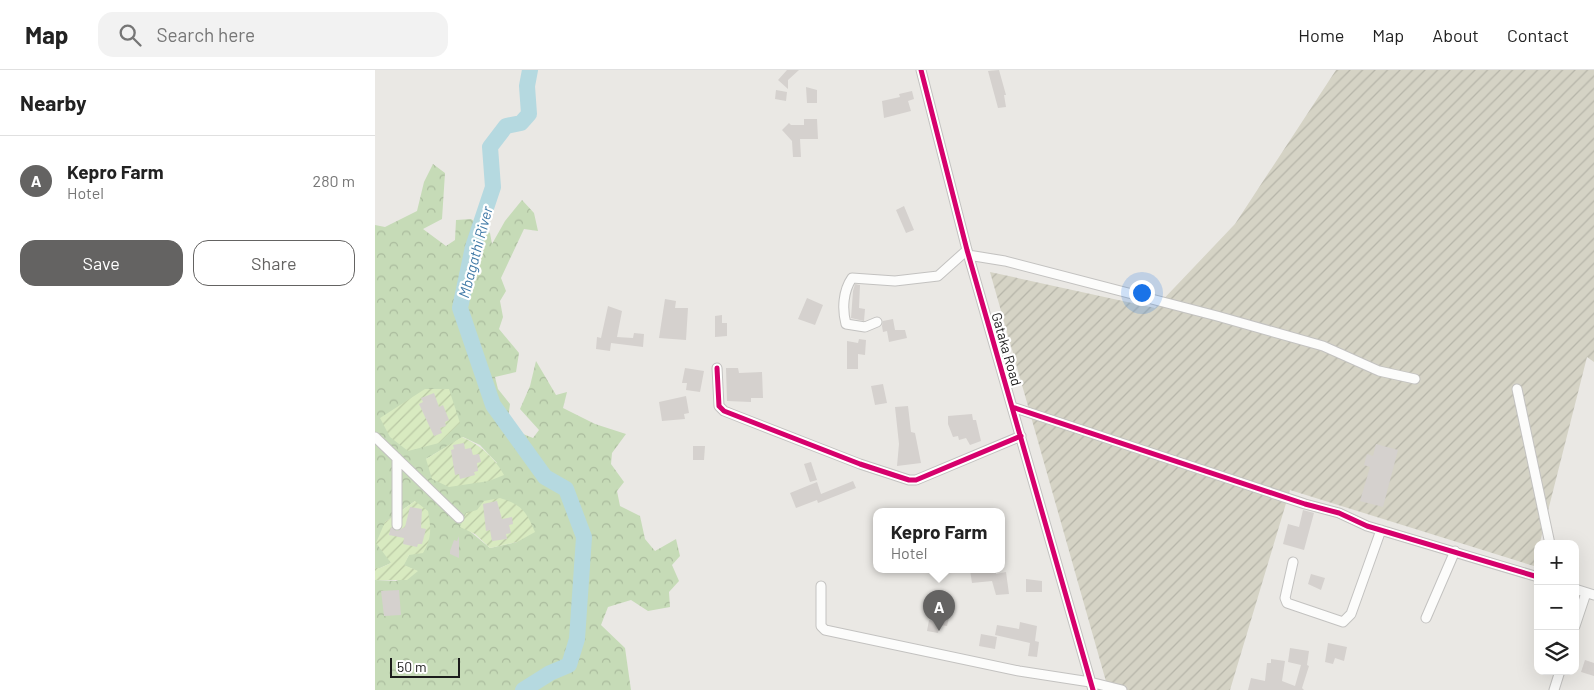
<!DOCTYPE html>
<meta charset="utf-8">
<style>
:root{--surface:#fff;--page:#f2f2f2;--text:#222;--muted:#767676;--line:#e0e0e0;--accent:#646362}
body{margin:0;font-family:Barlow,sans-serif;background:var(--page);color:var(--text)}
.controls{position:absolute;right:15px;bottom:15px;display:grid;overflow:hidden;border-radius:10px;box-shadow:0 5px 20px #0002}
.controls button{width:45px;height:45px;display:grid;place-items:center;padding:0;border:0;border-bottom:1px solid var(--line);background:var(--surface);color:var(--text);font:25px sans-serif}
.scale{position:absolute;left:15px;bottom:12px;width:70px;box-sizing:border-box;padding-left:5px;border:2px solid #1c1c1c;border-top:0;font-size:14px;line-height:18px;white-space:nowrap;color:#1c1c1c;-webkit-text-stroke:4px #fff;paint-order:stroke}
.you{position:absolute;left:766px;top:222px;width:18px;height:18px;margin:-12px;border:4px solid #fff;border-radius:50%;background:#1a73e8;box-shadow:0 0 0 8px #1a73e833}
.badge{display:grid;place-items:center;width:32px;height:32px;border-radius:50%;background:var(--accent);color:#fff;font-size:16px;font-weight:700}
.pin{position:absolute;translate:-50% -41px;filter:drop-shadow(0 1px 2px #0008)}
.pin::after{content:'';position:absolute;top:26px;width:18px;height:15px;background:inherit;clip-path:polygon(0 0,100% 0,50% 100%)}
.popup{position:absolute;left:498px;top:438px;width:132px;height:65px;box-sizing:border-box;display:grid;place-content:center;border-radius:10px;background:var(--surface);filter:drop-shadow(0 1px 4px #0005);font-size:16px;white-space:nowrap;color:var(--muted)}
.popup b{font-size:19px;color:var(--text)}
.popup::after{content:'';position:absolute;left:50%;top:100%;margin-left:-10px;border:10px solid transparent;border-top-color:var(--surface)}
.list{margin:0;padding:0;list-style:none}
h2{display:flex;justify-content:space-between;align-items:center;height:65px;margin:0;padding:0 20px;font-size:21px}
h2 small{font-size:16px;font-weight:400;color:var(--muted)}
.list li{display:grid;grid-template-columns:32px 1fr auto;gap:15px;align-items:center;box-sizing:border-box;height:90px;padding:0 20px;border-top:1px solid var(--line)}
.list b{display:block;font-size:19px;white-space:nowrap}
.list p{margin:0;font-size:16px;white-space:nowrap;color:var(--muted)}
.list em{font-size:16px;font-style:normal;color:var(--muted)}
.actions{display:flex;gap:10px;padding:15px 20px}
.actions a{flex:1;padding:11px 0;border:1px solid var(--accent);border-radius:15px;text-align:center;font-size:18px;color:var(--accent)}
.actions .main{background:var(--accent);color:#fff}
.icon{flex:none;width:28px;height:28px;fill:none;stroke:currentColor;stroke-width:2;stroke-linecap:round;stroke-linejoin:round}
.map{position:relative;flex:none;width:1219px;height:620px;overflow:hidden}
header{display:flex;align-items:center;gap:30px;box-sizing:border-box;height:70px;padding:0 25px;background:var(--surface);border-bottom:1px solid var(--line)}
header strong{font-size:24px}
nav{display:flex;gap:28px;margin-inline-start:auto;font-size:18px}
.search{width:350px;height:45px;background:var(--page);display:flex;align-items:center;gap:12px;box-sizing:border-box;padding:0 18px;border-radius:15px;color:var(--muted);font-size:19px}
main{display:flex}
aside{flex:1;background:var(--surface)}
.map>svg:first-child{display:block}
</style>
<header>
<strong>Map</strong>
<div class="search"><svg class="icon" aria-label="search" viewBox="0 0 24 24"><circle cx="10" cy="10" r="6"/><path d="M15 15l6 6"/></svg>Search here</div>
<nav><a>Home</a><a>Map</a><a>About</a><a>Contact</a></nav>
</header>
<main>
<aside>
<h2>Nearby<small></small></h2>
<ul class="list">
<li><span class="badge">A</span><div><b>Kepro Farm</b><p>Hotel</p></div><em>280 m</em></li>
</ul>
<div class="actions"><a class="main">Save</a><a>Share</a></div>
</aside>
<div class="map">
<svg width="1219" height="620" viewBox="0 0 1219 620">
<defs>
<pattern id="construction-furrows" width="10" height="10" patternUnits="userSpaceOnUse" patternTransform="scale(1.25)"><rect width="10" height="10" fill="#d5d3c5"/><path d="M-1 1l2-2M0 10L10 0M9 11l2-2" fill="none" stroke="#b6b5a9"/></pattern>
<pattern id="forest-crowns" width="20" height="18" patternUnits="userSpaceOnUse" patternTransform="scale(1.25)"><rect width="20" height="18" fill="#c6dbb7"/><path d="M2 6a3 3 0 1 1 6 0M12 15a3 3 0 1 1 6 0" fill="none" stroke="#aabb9d"/></pattern>
<pattern id="garden-furrows" width="10" height="10" patternUnits="userSpaceOnUse" patternTransform="scale(1.25)"><rect width="10" height="10" fill="#d8eac0"/><path d="M-1 1l2-2M0 10L10 0M9 11l2-2" fill="none" stroke="#b9c8a4"/></pattern>
</defs>
<rect width="100%" height="100%" fill="#eae8e4"/>
<path fill="url(#construction-furrows)" d="M961,0H1219V292L1212,287L1159,496L915,420L855,620H753L732,615L615,202L780,238L860,154Z"/>
<path fill="url(#forest-crowns)" fill-rule="evenodd" d="M58,94L70,103L67,149L48,159L71,176L80,170L81,150L96,149L115,163L117,174L130,151L147,130L159,143L163,161L149,159L126,208L131,221L125,231L128,247L124,259L144,283L141,302L120,307L123,319L135,334L131,364H148L158,368L164,360L145,339L155,316L161,291L181,325L192,322L188,338L220,354L251,364L237,383L236,394L249,412L242,421L245,436L265,446L270,469L280,481L301,469L305,486L297,495L304,511L294,522L295,537L273,541L256,530L233,537L226,555L250,578L256,620H0V510L21,511L42,501L28,495L34,485L40,431L10,452L16,493L5,498H0V155L10,157L42,141L49,112ZM88,367L105,375L122,393L51,389ZM102,440L142,472L115,478L91,458Z"/>
<path fill="url(#garden-furrows)" d="M50,319H74L85,353L64,373L33,381L15,367L5,348Z
M87,367C107,376 119,387 129,405L114,411L74,417L57,409L51,389Z
M125,428C147,435 151,441 160,462L142,472L115,478L100,464L85,457L91,443L102,440L109,431Z
M40,431L53,441C56,458 57,468 48,483L34,485L29,495L43,501L32,510H0V498H5L16,493L1,473L10,452Z"/>
<g fill="none" stroke-linecap="round" stroke-linejoin="round">
<path stroke="#b5d9e0" stroke-width="16" d="M148,620L175,603L194,595L202,569L209,467L191,419L170,407L118,335L85,238L98,177L118,117L115,77L131,56L146,53L154,44L152,16L155,0"/>
</g>
<path fill="#d5d1ce" d="M412,0H424L413,10V19L403,10Z
M624,0L631,25H629L631,37L623,38L613,1Z
M431,17L442,20V33H432Z
M401,20L412,22L411,31L400,29Z
M537,21L539,29L533,31L536,41L509,48L507,31L525,27L524,24Z
M429,49H442L443,69H425L426,87H418L417,71L407,60L414,53L416,55H429Z
M529,136L539,160L531,163L521,140Z
M480,214L485,215L484,238L490,239L489,251L476,248L478,221Z
M432,228L448,235L440,255L423,249Z
M290,229L301,231L300,238H313L311,270L284,268Z
M233,236L247,241L242,267L258,268L259,263L269,264L268,277L236,273L235,281L221,279L222,267L226,268Z
M347,245V253H352V266L340,267V246Z
M518,249L520,260H530L532,268L514,272L512,261L508,262L507,256L508,251Z
M484,269L491,270L490,285L483,284V299H472V271L483,273Z
M310,298L329,301L325,322L311,320L312,313H307Z
M351,298H363L364,303L387,302L388,328H376V332L352,331Z
M508,314L512,333L500,335L496,316Z
M59,323L64,337L68,335L74,350L70,352L71,356L65,358L67,363L59,366L44,334L48,332L46,328Z
M311,326L314,343L309,344L310,349L287,351L284,332Z
M533,336L536,362L540,363L546,393L522,396L524,374L520,337Z
M597,344L598,350H601L606,371L595,375L591,368L584,370L583,366L578,367L573,354V346Z
M89,373L90,379L96,378L98,385L104,384L106,392L102,393L103,401L99,402L100,405L85,409L84,404L80,405L76,380L79,379L78,375Z
M1001,374L1023,380L1008,437L985,431L995,397L989,395L992,384L998,386Z
M318,376H330L329,390H318Z
M436,392L442,410L435,412L429,394Z
M478,411L481,418L443,433L442,430L421,438L415,423L442,412L446,424Z
M122,431L127,449L137,447L138,454L134,455L136,463L131,464L132,469L117,471L115,460L111,461L108,434Z
M35,437L47,439L46,458L51,459L47,474H43L42,477L28,474L29,468L14,465L16,457L22,461L30,457Z
M928,440L939,443L929,480L908,474L913,454L924,457Z
M84,466V488L75,484V481L79,470L82,471Z
M595,500H621V504L631,502L634,524L621,525L617,511L597,513Z
M936,504L950,508L946,520L933,514Z
M651,509L667,511V522H651Z
M24,520L26,545L9,546L6,521Z
M568,538L576,540L572,556L565,555L563,563L552,561L554,550L560,551L562,539L567,540Z
M645,552L662,556L660,571L664,572L662,587L653,586L655,573L620,565L622,555L644,559Z
M606,564L622,567L620,579L604,576Z
M953,573L972,577L969,591L960,588L958,594L950,592Z
M915,578L934,581L932,595L934,596L927,618L929,620H873L876,608L890,611L892,593H896V589L910,591L907,611L920,616L926,595L913,592Z
M1210,590L1219,593V606L1206,602Z"/>
<g fill="none" stroke-linecap="round" stroke-linejoin="round">
<defs>
<path id="minor" d="M546,0L592,180L718,620
M593,185L630,191L842,246L948,276L1004,301L1040,309
M502,252L490,257L471,254C467,239 468,221 477,208L520,211L563,206L592,180
M342,298L344,336L349,341L485,394L534,410H541L646,366
M1142,319L1175,474
M637,337L930,434L964,443L992,456L1163,507
M0,367L84,448
M22,455V388
M918,492L910,528L912,533L968,552L976,544L1006,460
M446,516V556L450,560L644,601L715,612L747,620
M1200,519L1219,525
M1051,548L1080,481
M1200,556L1211,523
M1179,620L1185,601"/>
</defs>
<use href="#minor" stroke="#c3c2c0" stroke-width="11"/>
<use href="#minor" stroke="#fcfcfb" stroke-width="9"/>
<defs>
<path id="cycleway" d="M546,0L592,180L718,620
M342,298L344,336L349,341L485,394L534,410H541L646,366
M637,337L930,434L964,443L992,456L1163,507"/>
</defs>
<use href="#cycleway" stroke="#fff" stroke-width="8"/>
<use href="#cycleway" stroke="#d6006c" stroke-width="5"/>
</g>
<g text-anchor="middle" dominant-baseline="central" stroke-width="4.5" stroke-linejoin="round" paint-order="stroke">
<g font-size="14" fill="#1c1c1c" stroke="#fff">
<text transform="translate(632 279) rotate(74)">Gataka Road</text>
</g>
<g font-size="15" font-style="italic" fill="#417aa7" stroke="#fff">
<text transform="translate(100 182) rotate(-75)">Mbagathi River</text>
</g>
</g>
</svg>
<div class="controls">
<button>+</button>
<button>−</button>
<button><svg class="icon" aria-label="layers" viewBox="0 0 24 24"><path d="M12 4l9 5-9 5-9-5zM3 14l9 5 9-5"/></svg></button>
</div>
<div class="scale">50 m</div>
<div class="you"></div>
<div class="pin badge" style="left:564px;top:561px">A</div>
<div class="popup"><b>Kepro Farm</b>Hotel</div>
</div>
</main>
